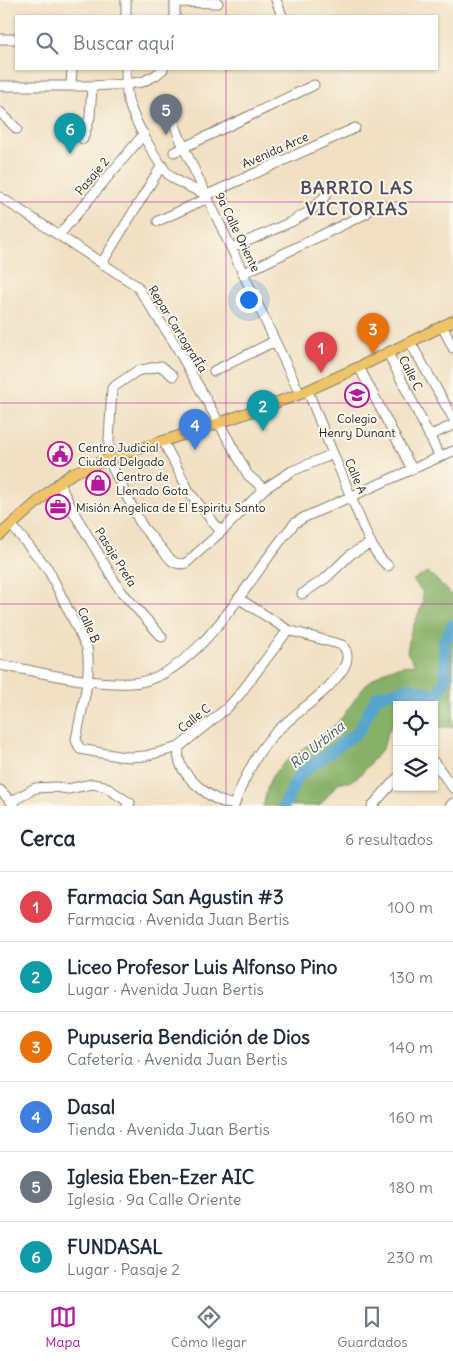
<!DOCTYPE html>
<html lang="es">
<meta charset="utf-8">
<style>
:root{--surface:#fff;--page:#f6f6f7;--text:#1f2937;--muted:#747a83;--line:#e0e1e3;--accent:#b5179e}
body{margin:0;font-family:Delius,sans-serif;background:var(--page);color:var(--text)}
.controls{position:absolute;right:15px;bottom:15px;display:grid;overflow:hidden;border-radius:0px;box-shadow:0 1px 4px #0004}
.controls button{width:45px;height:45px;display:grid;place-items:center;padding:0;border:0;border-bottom:1px solid var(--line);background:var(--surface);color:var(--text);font:25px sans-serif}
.you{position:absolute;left:248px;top:299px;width:18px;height:18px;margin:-12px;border:4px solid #fff;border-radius:50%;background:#1a73e8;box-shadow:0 0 0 8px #1a73e833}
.badge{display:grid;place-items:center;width:32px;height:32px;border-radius:50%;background:var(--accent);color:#fff;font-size:16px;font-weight:700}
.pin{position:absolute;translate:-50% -41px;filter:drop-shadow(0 1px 2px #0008)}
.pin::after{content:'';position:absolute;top:26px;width:18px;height:15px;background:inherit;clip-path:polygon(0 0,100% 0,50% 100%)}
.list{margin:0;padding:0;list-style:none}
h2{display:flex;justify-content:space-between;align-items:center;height:65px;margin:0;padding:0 20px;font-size:21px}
h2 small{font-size:16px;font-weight:400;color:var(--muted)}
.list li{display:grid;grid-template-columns:32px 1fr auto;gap:15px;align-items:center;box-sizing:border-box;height:70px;padding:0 20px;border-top:1px solid var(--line)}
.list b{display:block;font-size:19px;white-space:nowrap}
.list p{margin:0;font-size:16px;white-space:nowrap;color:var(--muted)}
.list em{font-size:16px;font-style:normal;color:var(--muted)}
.icon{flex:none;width:28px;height:28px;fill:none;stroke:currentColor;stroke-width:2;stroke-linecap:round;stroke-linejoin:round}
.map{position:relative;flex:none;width:453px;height:806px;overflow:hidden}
.search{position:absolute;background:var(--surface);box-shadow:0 1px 4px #0004;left:15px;right:15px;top:15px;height:55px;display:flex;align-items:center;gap:12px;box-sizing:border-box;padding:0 18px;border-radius:0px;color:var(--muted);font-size:19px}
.sheet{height:485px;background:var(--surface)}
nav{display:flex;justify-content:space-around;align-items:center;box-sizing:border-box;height:70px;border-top:1px solid var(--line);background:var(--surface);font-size:14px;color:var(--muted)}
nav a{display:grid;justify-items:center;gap:2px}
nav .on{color:var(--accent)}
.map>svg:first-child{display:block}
</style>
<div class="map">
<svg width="453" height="806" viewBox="0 0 453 806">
<rect width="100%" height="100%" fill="#fbf7ec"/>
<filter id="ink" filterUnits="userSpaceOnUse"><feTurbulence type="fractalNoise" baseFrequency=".02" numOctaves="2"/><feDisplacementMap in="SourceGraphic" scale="10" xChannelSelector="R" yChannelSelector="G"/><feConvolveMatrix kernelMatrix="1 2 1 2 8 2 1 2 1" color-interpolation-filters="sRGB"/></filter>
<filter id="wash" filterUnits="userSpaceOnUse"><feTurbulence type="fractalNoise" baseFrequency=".0096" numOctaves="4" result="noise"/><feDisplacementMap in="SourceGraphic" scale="20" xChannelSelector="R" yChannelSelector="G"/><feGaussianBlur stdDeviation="1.12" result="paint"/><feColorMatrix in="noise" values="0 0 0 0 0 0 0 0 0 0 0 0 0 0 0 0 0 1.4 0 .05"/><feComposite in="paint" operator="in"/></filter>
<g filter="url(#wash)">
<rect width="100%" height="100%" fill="#f1e0c3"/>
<path fill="#87b168" stroke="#526642" d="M428,572L453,596V727H434V705H397V721L388,731L383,748L360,775L349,782H339L319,806H263C266,798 266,788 270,780C281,759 317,741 334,726C349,712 358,690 373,679C385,669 400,665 415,665L407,652L411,631L423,603L422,591L413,580Z"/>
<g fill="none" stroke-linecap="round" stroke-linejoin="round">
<path stroke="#54a4ce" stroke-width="12" d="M284,806L299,775L359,731L377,696L410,688L437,695L446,679L444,641L453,625"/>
</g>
</g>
<g filter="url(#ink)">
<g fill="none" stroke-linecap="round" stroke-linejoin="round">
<defs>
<path id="minor" d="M276,0L282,16
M175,2L218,3
M126,16V0
M175,16V0
M0,39H16
M126,69C126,79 126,89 128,100C132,116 157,163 169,175C179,184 195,189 207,195
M71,85L72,69
M0,86H92L126,84L142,82L156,75L163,69
M168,108L184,148L300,394
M0,112L17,129
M83,139L90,117L92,86
M174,152L314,85
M207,195L355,128
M0,197L137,286L175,344L248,475L264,489
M158,221L208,198
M59,235L144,134
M232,248L291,222L312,210L326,195
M102,263L162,165
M244,273L367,213
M442,326L453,348
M410,342L453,418
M388,353L440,457
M359,367L412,469
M214,371L275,341
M173,376L161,366L137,371L112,388L108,459L142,526L171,560C176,564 180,565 186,563L221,532L264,489L292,471L333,454
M308,391C322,428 338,465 353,502C363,524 370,551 388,566
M429,436L453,425
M163,441L190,493L221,532
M59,483L73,511L120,590L162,637
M12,526L48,569L87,648C92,677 81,711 76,740L80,749L118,756L131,757L145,756L179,747L227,708L240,694L288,630
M302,594L326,578L351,554L371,543
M0,665C43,672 87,685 131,683C199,680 253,569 295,523L305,517L453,451
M179,747C179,750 178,755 179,759C182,777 216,805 234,804
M434,762L453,788
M0,790L15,806
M11,802L35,788L56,787L68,789L92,784L104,786L130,803L127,806
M234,806C240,787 255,756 268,741C289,715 325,697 343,669C348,661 349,652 342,645L288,630L238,598
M372,806L397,778
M450,806L453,803"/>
<path id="major" d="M0,535L59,483L73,473L108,459L219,423L300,394L359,367L453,321"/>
</defs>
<use href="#minor" stroke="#867e70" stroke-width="11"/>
<use href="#major" stroke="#867e70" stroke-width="12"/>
<use href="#minor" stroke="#fff" stroke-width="9"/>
<use href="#major" stroke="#efc469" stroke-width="10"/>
</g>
</g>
<path fill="none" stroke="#b5179e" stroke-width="1" stroke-opacity="0.55" d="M226,0V16M226,69V806M0,202H453M0,403H453M0,604H453"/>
<defs>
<symbol id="school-ring" viewBox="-11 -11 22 22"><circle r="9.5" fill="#fbf7ec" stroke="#b5179e" stroke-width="1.5"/><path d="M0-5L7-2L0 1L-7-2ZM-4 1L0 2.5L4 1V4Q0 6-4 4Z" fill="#b5179e"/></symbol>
<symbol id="civic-ring" viewBox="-11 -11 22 22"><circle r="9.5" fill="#fbf7ec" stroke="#b5179e" stroke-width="1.5"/><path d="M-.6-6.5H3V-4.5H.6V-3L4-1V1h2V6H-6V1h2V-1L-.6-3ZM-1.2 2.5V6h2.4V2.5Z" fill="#b5179e"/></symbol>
<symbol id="shop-ring" viewBox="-11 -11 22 22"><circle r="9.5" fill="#fbf7ec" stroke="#b5179e" stroke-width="1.5"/><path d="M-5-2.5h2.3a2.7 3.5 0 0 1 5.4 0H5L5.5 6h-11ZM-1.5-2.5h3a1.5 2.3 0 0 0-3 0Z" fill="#b5179e"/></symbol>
<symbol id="office-ring" viewBox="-11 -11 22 22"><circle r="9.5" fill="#fbf7ec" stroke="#b5179e" stroke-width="1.5"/><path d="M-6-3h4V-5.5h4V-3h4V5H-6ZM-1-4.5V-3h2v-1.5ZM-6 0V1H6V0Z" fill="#b5179e"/></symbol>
</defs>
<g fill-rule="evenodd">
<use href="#school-ring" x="343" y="381" width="28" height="28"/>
<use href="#civic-ring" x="46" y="440" width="28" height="28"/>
<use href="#shop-ring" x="84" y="469" width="28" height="28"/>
<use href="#office-ring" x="44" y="493" width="28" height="28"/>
</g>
<g text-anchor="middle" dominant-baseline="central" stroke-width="4" stroke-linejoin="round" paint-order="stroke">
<g font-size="12" fill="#1c1c1c" stroke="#fbf7ec">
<text transform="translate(275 150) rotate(-24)">Avenida Arce</text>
<text transform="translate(92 176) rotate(-50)">Pasaje 2</text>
<text transform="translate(238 232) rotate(64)">9a Calle Oriente</text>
<text transform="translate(178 329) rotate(58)">Repar CartografÍa</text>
<text transform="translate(411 373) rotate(63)">Calle C</text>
<text transform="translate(356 476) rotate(67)">Calle A</text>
<text transform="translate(116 557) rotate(58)">Pasaje Prefa</text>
<text transform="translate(89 625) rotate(66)">Calle B</text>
<text transform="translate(194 718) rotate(-39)">Calle C</text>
</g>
<g font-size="12" fill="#1c1c1c" stroke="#fbf7ec" text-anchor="start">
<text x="357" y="418" text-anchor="middle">Colegio<tspan x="357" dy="14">Henry Dunant</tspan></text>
<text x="78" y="447">Centro Judicial<tspan x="78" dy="14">Ciudad Delgado</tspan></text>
<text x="116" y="476">Centro de<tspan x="116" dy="14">Llenado Gota</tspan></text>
<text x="76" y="507">Misión Angelica de El Espiritu Santo</text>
</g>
<g font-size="14" font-style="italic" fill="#35596c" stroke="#fbf7ec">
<text transform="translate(317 745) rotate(-39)">Río Urbina</text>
</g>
<g font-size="18" font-weight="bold" letter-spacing="1" fill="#504a5d" stroke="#fbf7ec">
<text x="357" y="187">BARRIO LAS<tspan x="357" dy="21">VICTORIAS</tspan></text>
</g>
</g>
</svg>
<div class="controls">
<button><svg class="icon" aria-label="locate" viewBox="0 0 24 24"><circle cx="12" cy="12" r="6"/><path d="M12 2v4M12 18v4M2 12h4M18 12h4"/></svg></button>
<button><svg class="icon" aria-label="layers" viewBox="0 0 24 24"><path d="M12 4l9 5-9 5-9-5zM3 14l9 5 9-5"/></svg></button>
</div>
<div class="you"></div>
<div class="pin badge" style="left:321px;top:373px;background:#e0444e">1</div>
<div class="pin badge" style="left:263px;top:431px;background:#0f9aa8">2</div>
<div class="pin badge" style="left:373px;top:354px;background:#e8710a">3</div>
<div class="pin badge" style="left:195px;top:450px;background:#3f7fe0">4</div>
<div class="pin badge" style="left:166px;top:135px;background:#6b7280">5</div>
<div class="pin badge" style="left:70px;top:154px;background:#0f9aa8">6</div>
<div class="search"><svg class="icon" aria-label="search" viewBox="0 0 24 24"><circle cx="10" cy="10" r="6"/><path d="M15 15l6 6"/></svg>Buscar aquí</div>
</div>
<section class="sheet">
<h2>Cerca<small>6 resultados</small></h2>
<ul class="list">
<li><span class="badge" style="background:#e0444e">1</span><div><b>Farmacia San Agustin #3</b><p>Farmacia · Avenida Juan Bertis</p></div><em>100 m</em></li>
<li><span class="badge" style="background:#0f9aa8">2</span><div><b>Liceo Profesor Luis Alfonso Pino</b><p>Lugar · Avenida Juan Bertis</p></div><em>130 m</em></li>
<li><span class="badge" style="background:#e8710a">3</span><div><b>Pupuseria Bendición de Dios</b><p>Cafetería · Avenida Juan Bertis</p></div><em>140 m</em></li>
<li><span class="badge" style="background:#3f7fe0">4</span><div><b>Dasal</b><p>Tienda · Avenida Juan Bertis</p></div><em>160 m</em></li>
<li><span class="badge" style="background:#6b7280">5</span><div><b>Iglesia Eben-Ezer AIC</b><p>Iglesia · 9a Calle Oriente</p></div><em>180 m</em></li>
<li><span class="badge" style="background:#0f9aa8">6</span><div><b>FUNDASAL</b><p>Lugar · Pasaje 2</p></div><em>230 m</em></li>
</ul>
</section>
<nav>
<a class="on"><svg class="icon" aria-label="map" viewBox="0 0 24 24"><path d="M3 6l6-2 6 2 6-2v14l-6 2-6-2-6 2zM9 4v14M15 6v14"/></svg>Mapa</a>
<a><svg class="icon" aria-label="directions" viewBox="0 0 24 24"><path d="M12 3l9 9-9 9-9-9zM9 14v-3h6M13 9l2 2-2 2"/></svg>Cómo llegar</a>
<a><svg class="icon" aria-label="saved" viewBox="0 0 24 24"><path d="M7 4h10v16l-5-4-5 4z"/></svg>Guardados</a>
</nav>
